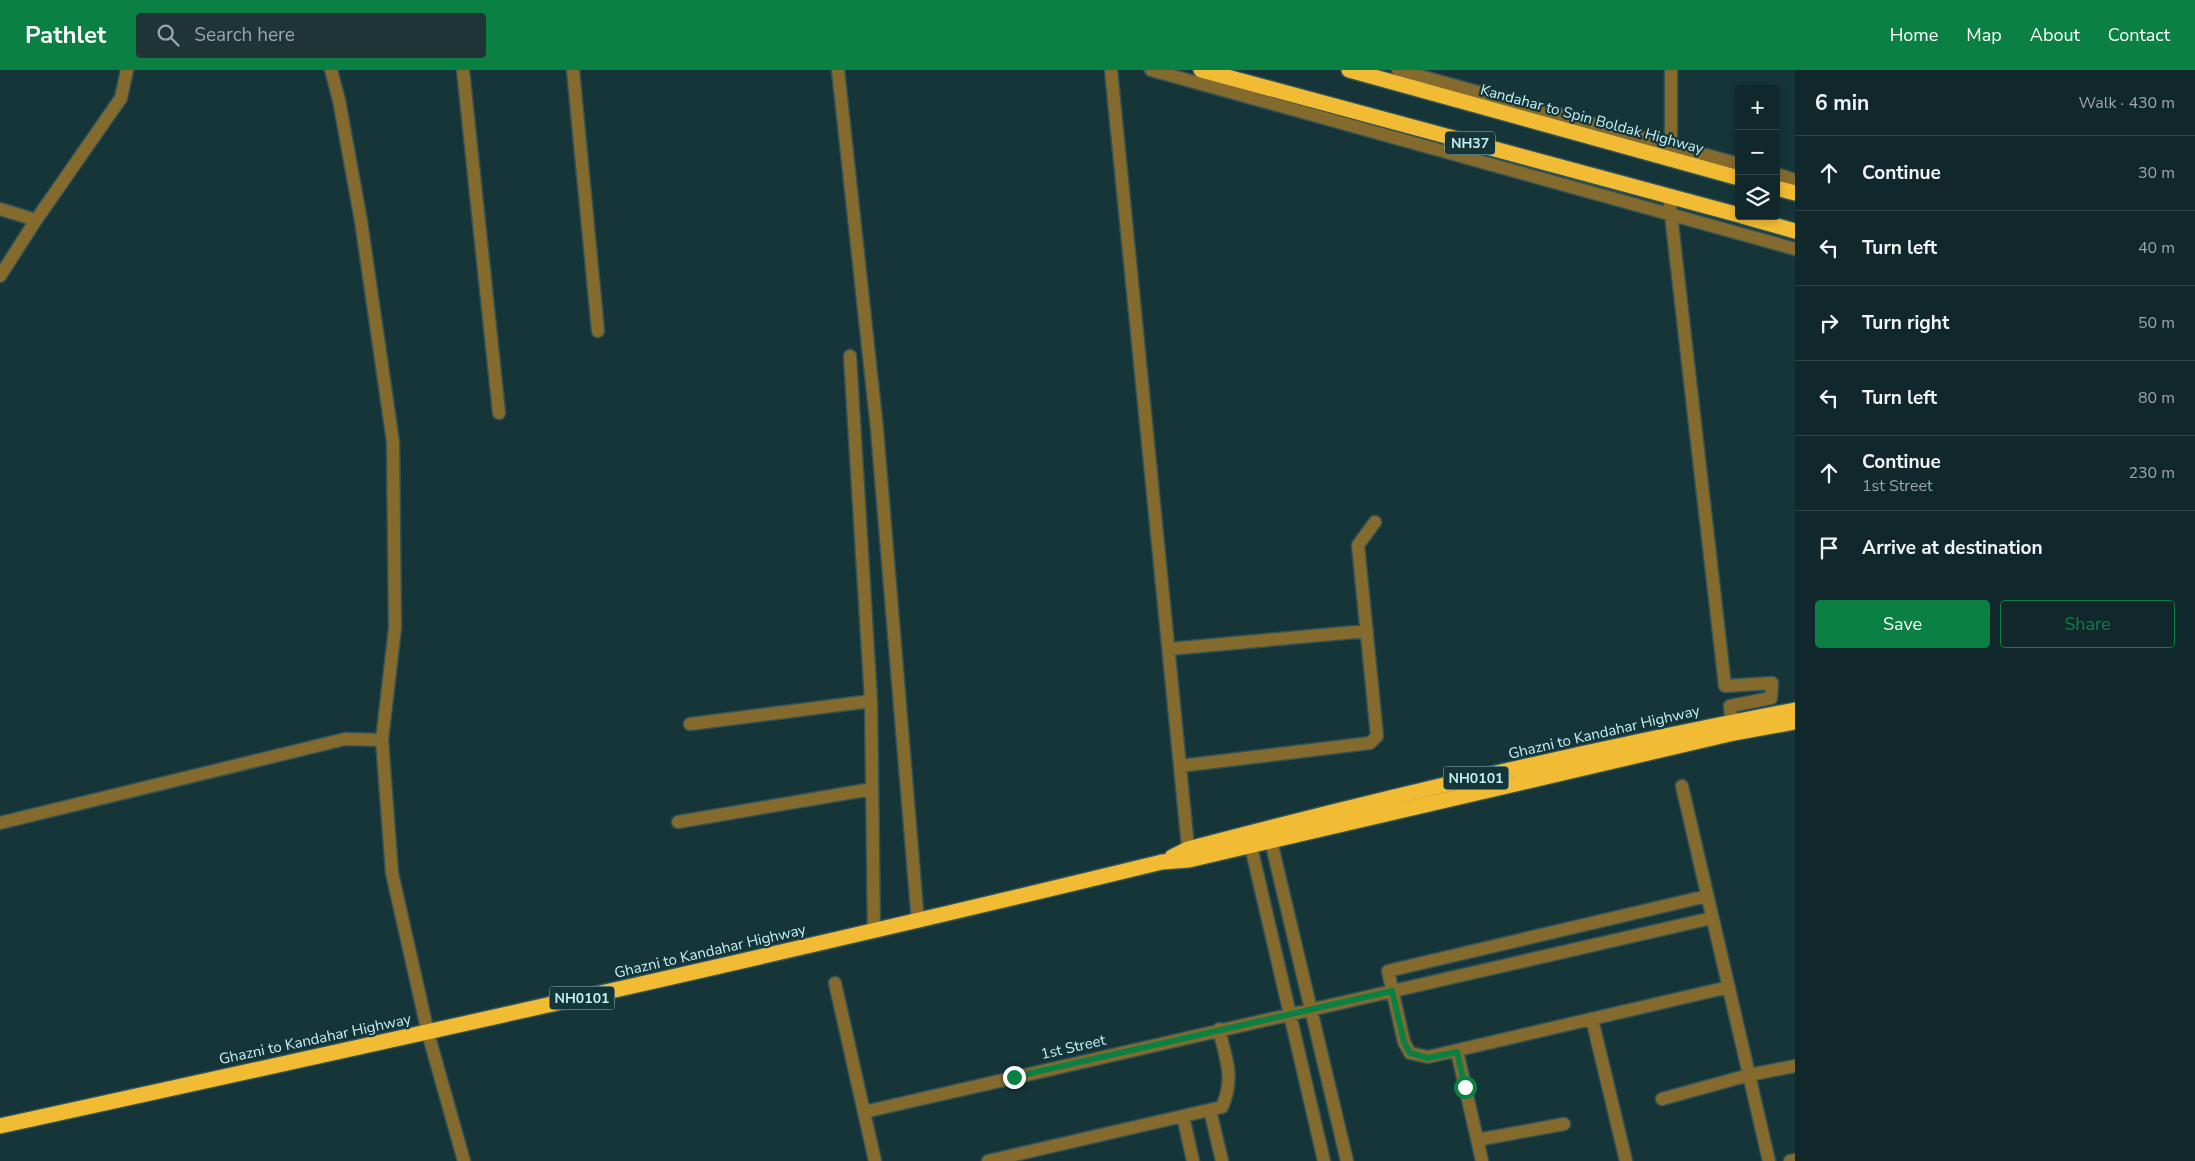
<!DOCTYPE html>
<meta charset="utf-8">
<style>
:root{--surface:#10282b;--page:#1e3437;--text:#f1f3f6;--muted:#9ca6a9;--line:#304447;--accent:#0b8043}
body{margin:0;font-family:"Nunito Sans",sans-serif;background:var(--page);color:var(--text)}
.controls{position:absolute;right:15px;top:15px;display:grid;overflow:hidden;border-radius:5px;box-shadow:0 2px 8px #0003}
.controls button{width:45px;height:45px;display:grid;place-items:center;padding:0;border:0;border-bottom:1px solid var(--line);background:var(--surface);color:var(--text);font:25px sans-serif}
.stop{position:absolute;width:15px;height:15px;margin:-11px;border:4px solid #0b8043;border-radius:50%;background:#fff}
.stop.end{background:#0b8043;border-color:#fff;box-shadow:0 1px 5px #0008}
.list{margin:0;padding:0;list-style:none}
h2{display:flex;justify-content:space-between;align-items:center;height:65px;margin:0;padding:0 20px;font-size:21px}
h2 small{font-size:16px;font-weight:400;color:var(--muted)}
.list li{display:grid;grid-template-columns:32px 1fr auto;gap:15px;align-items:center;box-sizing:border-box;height:75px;padding:0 20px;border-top:1px solid var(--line)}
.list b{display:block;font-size:19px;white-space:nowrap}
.list p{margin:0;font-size:16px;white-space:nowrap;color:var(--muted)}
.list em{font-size:16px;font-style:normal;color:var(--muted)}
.actions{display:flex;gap:10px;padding:15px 20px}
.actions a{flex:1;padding:11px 0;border:1px solid var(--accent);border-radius:5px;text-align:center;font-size:18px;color:var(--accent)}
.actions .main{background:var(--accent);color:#fff}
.icon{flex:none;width:28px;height:28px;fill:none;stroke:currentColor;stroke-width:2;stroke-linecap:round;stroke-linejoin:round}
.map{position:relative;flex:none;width:1795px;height:1091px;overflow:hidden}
header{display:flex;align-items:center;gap:30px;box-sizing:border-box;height:70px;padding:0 25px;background:var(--accent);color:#fff}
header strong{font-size:24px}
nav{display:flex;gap:28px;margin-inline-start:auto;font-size:18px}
.search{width:350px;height:45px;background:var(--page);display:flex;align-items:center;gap:12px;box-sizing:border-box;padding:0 18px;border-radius:5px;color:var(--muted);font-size:19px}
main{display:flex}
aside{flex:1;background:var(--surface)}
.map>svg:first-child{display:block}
</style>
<header>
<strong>Pathlet</strong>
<div class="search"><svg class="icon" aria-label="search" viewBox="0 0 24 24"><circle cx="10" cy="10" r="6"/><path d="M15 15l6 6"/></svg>Search here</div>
<nav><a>Home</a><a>Map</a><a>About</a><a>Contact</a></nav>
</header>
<main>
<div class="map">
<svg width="1795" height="1091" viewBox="0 0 1795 1091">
<rect width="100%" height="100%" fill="#153539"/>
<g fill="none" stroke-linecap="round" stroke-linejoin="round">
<defs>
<path id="minor" d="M331,0L339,30L361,151L393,372L395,558L382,670L392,803L428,963L464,1091
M463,0L499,343
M573,0L598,261
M838,0L877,359L918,852
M1111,0L1189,787
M1151,0L1795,179
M1398,0L1739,94
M1671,75V0
M1776,104L1795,110
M1669,127L1725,616L1772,613L1771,628L1730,636L1733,661
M0,139L36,150
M0,206L36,150L121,28L127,0
M850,286L871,631L874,861
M1169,579L1367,561
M690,654L871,631
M1180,696L1370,673L1377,666L1358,475L1375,452
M1682,716L1769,1091
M678,752L872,719
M0,753L345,669L382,670
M1269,763L1347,1091
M1249,768L1324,1091
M1707,826L1388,901L1404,972L1410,983L1428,987L1729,917
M835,913L875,1091
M1592,949L1626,1091
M1457,981L1482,1091
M1662,1029L1749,1005L1795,996
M1210,1040L1222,1091
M864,1042L1712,848
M1183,1046L1193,1091
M1477,1070L1564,1054
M988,1091L1222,1037C1235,1007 1226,990 1219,959
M1790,1091L1795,1090"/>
<path id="highway" d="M1201,0L1739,145
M1349,0L1739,108
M1776,118L1795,123
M1742,146L1795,161
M1172,787L1188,779C1389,726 1591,679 1795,640
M0,1056C388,971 776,886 1162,792L1189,790L1734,663L1795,652"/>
</defs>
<use href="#minor" stroke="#315357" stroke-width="15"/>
<use href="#highway" stroke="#315357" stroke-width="18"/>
<use href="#minor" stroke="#856a2d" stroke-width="12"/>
<use href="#highway" stroke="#f1bb34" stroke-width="15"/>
</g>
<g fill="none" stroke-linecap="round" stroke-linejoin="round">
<path stroke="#0b8043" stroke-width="6" d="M1014,1007L1392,921L1404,972L1410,983L1428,988L1457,982L1465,1017"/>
</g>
<g text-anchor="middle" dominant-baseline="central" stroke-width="4.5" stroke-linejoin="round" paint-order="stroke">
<g fill="#153539" stroke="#8eb8bd" stroke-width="1">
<rect x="1445" y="61.5" width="50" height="23" rx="4"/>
<rect x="1443.5" y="696.5" width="65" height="23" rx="4"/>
<rect x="549.5" y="916.5" width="65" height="23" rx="4"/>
</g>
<g font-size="14" font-weight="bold" fill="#c2f0f5">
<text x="1470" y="73">NH37</text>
<text x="1476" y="708">NH0101</text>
<text x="582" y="928">NH0101</text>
</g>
<g font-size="15" fill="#c2f0f5" stroke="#153539">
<text transform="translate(1592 49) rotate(15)">Kandahar to Spin Boldak Highway</text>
<text transform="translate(1604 662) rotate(-13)">Ghazni to Kandahar Highway</text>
<text transform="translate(710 881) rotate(-13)">Ghazni to Kandahar Highway</text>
<text transform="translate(315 969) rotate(-12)">Ghazni to Kandahar Highway</text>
<text transform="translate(1073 977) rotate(-13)">1st Street</text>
</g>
</g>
</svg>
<div class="controls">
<button>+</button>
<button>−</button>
<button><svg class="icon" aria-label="layers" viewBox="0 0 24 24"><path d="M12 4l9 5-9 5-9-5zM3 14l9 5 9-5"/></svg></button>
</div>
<div class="stop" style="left:1465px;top:1017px"></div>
<div class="stop end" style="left:1014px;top:1007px"></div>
</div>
<aside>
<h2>6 min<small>Walk · 430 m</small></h2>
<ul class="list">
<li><svg class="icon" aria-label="ahead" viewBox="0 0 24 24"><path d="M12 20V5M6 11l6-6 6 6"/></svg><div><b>Continue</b></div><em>30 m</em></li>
<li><svg class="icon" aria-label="left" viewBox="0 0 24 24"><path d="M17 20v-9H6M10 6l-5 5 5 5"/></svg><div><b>Turn left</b></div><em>40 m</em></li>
<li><svg class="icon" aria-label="right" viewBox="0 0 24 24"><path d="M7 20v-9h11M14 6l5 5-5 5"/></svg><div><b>Turn right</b></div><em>50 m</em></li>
<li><svg class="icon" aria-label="left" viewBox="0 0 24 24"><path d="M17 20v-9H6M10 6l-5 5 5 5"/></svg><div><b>Turn left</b></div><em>80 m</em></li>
<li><svg class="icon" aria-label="ahead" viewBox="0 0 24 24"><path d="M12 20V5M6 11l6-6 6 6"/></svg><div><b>Continue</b><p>1st Street</p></div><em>230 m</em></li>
<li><svg class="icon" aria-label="arrive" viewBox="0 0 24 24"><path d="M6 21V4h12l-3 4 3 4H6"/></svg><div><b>Arrive at destination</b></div></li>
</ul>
<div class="actions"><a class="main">Save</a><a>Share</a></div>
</aside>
</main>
